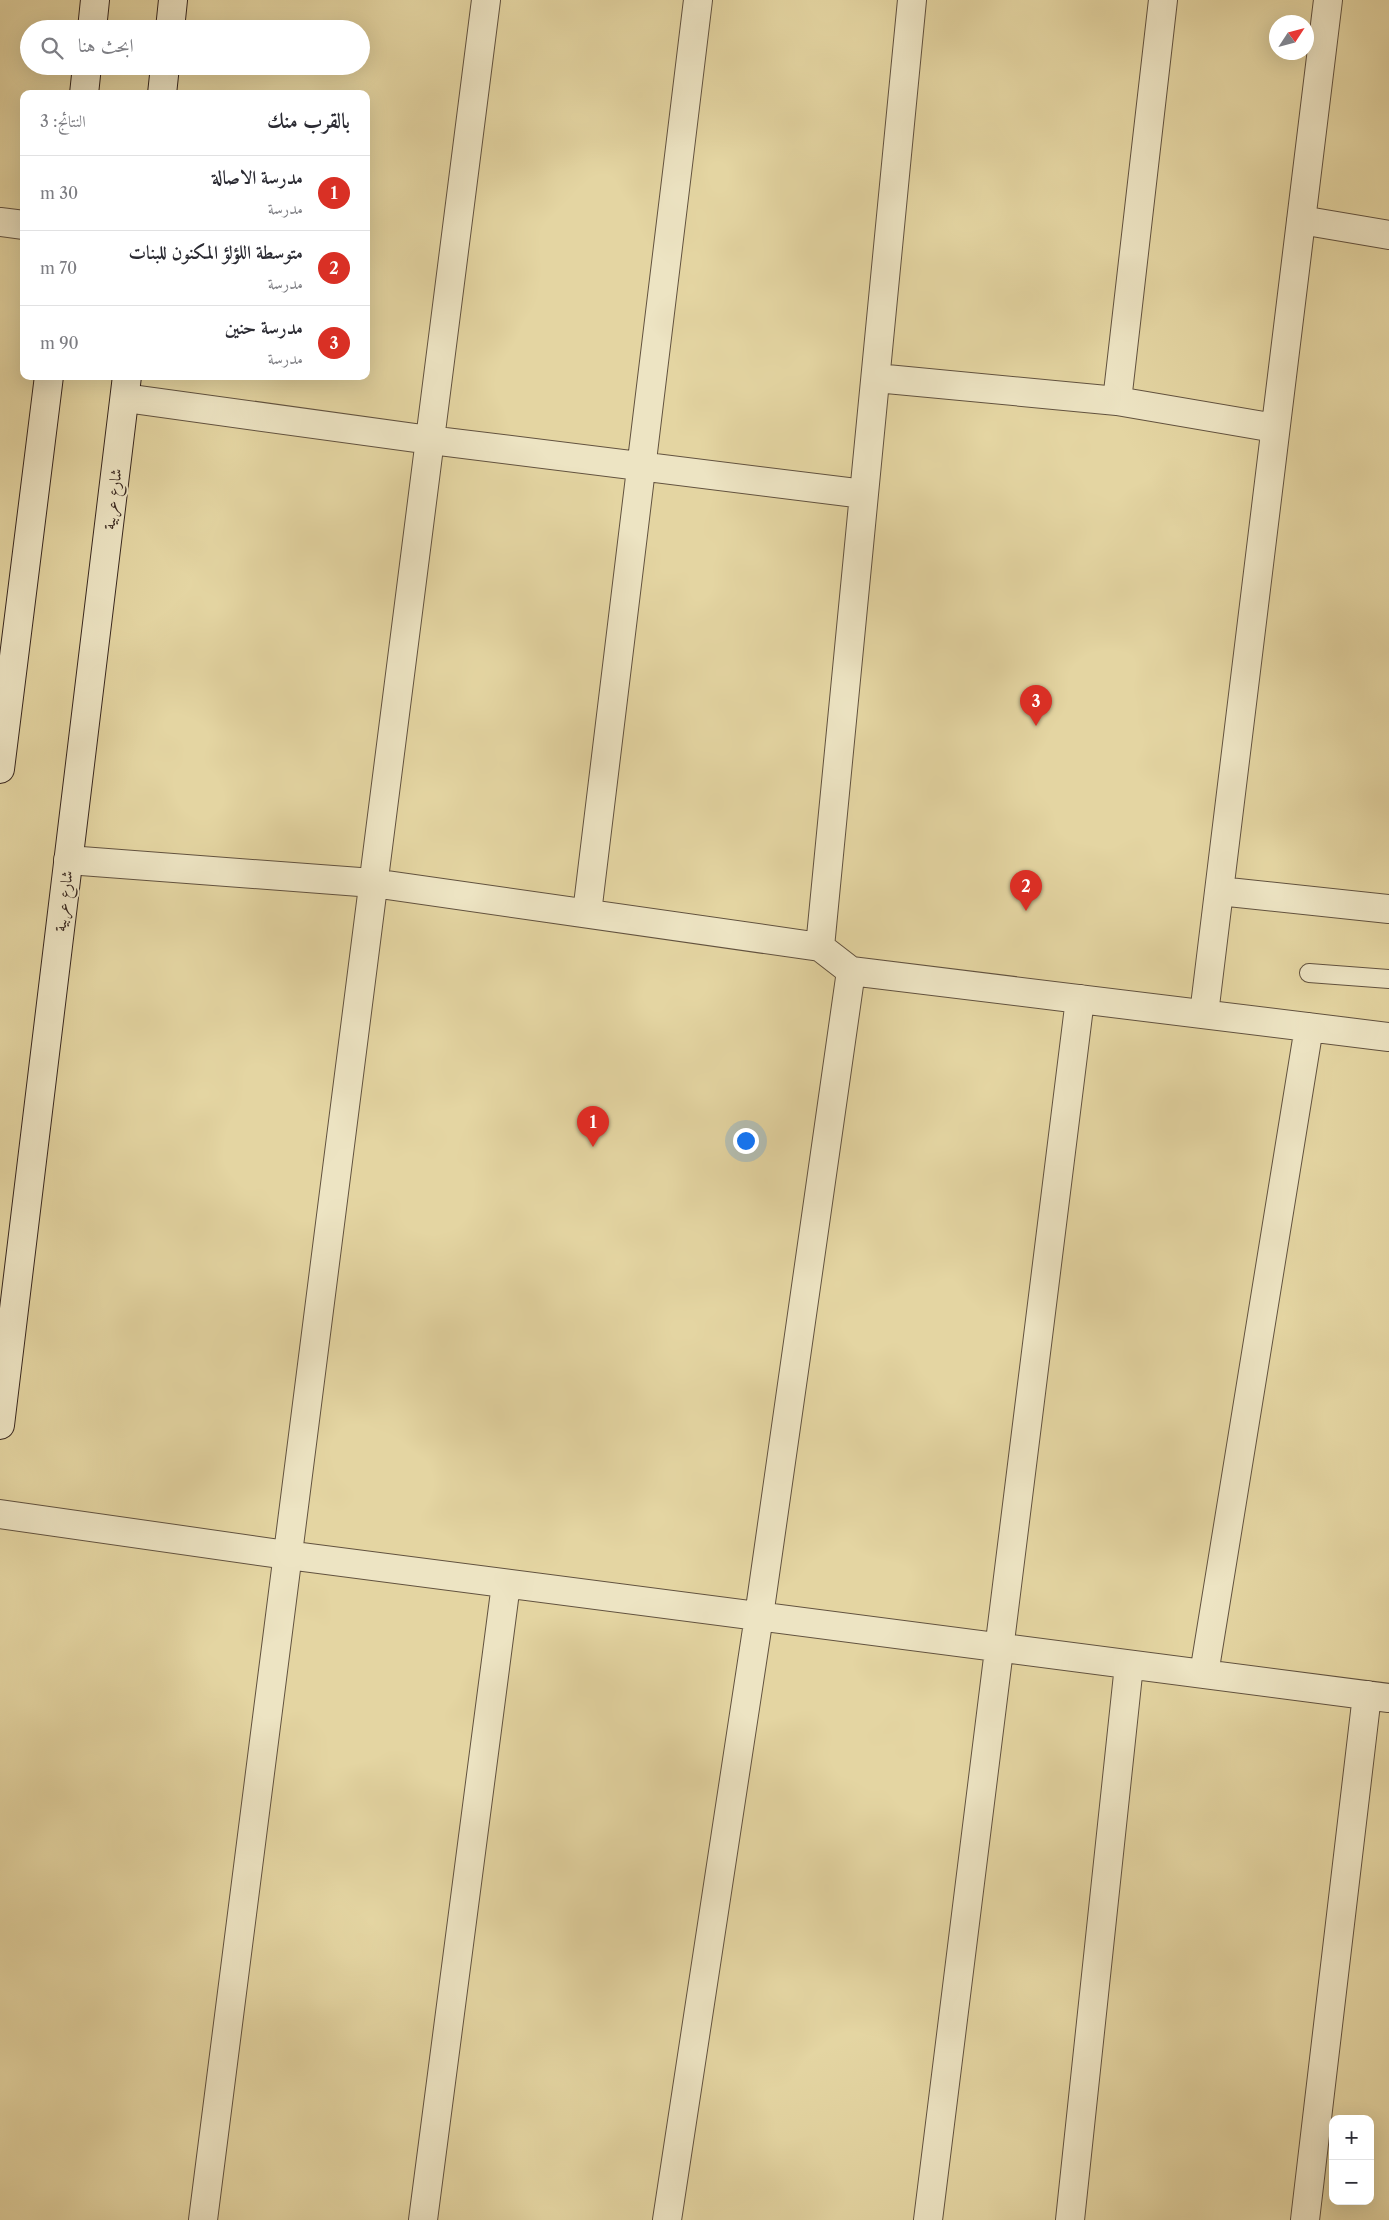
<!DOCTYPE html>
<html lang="ar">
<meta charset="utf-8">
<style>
:root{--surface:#fff;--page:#f7f7f7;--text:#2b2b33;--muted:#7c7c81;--line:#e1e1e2;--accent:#d93025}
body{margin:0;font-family:"Libre Caslon Text",Amiri,serif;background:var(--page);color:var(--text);direction:rtl}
.controls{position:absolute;right:15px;bottom:15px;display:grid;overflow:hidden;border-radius:10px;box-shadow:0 5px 20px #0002}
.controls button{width:45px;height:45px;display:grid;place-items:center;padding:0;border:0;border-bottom:1px solid var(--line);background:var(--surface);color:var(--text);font:25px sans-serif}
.compass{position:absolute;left:1269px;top:15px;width:45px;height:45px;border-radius:50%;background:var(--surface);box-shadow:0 5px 20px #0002;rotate:54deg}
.you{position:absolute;left:745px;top:1140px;width:18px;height:18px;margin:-12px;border:4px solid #fff;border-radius:50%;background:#1a73e8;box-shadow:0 0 0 8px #1a73e833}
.badge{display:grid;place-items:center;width:32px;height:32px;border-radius:50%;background:var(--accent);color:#fff;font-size:16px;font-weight:700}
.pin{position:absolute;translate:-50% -41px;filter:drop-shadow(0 1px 2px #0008)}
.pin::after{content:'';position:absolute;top:26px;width:18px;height:15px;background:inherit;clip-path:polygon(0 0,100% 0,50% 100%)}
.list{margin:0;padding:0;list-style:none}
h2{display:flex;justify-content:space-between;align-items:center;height:65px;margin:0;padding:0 20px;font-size:21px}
h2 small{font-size:16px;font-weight:400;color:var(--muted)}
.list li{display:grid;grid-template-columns:32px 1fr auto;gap:15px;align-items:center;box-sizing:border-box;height:75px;padding:0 20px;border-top:1px solid var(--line)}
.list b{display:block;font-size:19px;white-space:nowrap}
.list p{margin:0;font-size:16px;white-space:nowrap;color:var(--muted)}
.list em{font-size:16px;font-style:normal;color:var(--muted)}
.icon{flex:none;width:28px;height:28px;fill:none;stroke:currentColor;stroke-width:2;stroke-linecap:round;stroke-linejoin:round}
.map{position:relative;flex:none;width:1389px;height:2220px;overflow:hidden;direction:ltr}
.search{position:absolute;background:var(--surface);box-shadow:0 5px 20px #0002;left:20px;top:20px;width:350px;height:55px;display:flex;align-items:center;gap:12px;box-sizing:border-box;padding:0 18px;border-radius:28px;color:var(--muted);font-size:19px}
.panel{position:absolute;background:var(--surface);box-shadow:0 5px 20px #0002;left:20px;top:90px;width:350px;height:290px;border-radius:10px;direction:rtl}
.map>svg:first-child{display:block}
</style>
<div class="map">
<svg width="1389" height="2220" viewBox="0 0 1389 2220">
<rect width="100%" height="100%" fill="#e4d5a2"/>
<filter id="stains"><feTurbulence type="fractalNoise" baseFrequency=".004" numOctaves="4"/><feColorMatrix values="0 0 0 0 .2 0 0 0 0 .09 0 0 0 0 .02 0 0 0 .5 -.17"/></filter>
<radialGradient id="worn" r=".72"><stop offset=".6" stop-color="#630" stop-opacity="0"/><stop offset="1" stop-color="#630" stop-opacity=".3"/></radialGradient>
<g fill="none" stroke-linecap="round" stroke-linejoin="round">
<defs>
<path id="lane" d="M1309,973L1389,979"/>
<path id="street" d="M1301,220L1389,235
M0,222L24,225
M876,378L1117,401L1275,428
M125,398L430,440L864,494
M1117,401L1163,0
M68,860L373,883L820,947L851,971L1389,1037
M1219,891L1389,909
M587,913L698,0
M820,947L912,0
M1204,1014L1328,0
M0,1514L287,1555L1389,1698
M1204,1674L1309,1027
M203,2220L486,0
M423,2220L506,1584
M667,2220L759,1616L851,971
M928,2220L1080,999
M1070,2220L1129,1665
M1305,2220L1367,1695"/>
<path id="secondary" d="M92,29L95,0
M170,29L173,0
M84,94L87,66
M162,94L165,66
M0,769L49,376
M0,1425L127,376"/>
</defs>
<use href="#lane" stroke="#62523f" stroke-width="20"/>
<use href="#street" stroke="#62523f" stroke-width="30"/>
<use href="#secondary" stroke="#37261e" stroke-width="30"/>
<use href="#lane" stroke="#ede4c3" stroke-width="18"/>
<use href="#street" stroke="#ede4c3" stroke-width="28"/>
<use href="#secondary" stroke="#ede4c3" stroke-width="28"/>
</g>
<g text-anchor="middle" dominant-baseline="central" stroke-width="4" stroke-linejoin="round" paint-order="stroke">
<g font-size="16" fill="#37261e" stroke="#ede4c3">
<text transform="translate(112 499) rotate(-83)">شارع عربية</text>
<text transform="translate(63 901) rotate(-83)">شارع عربية</text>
</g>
</g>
<rect width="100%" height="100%" filter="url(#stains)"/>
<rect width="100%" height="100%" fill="url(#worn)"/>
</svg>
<div class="controls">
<button>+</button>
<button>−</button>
</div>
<svg class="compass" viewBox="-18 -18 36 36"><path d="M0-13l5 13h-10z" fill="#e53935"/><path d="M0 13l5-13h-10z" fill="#7c7c81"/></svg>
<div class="you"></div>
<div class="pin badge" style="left:593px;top:1147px">1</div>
<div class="pin badge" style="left:1026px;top:911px">2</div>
<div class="pin badge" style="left:1036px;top:726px">3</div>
<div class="search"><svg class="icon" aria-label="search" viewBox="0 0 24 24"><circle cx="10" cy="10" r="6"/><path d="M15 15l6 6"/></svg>ابحث هنا</div>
<section class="panel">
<h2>بالقرب منك<small>النتائج: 3</small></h2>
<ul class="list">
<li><span class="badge">1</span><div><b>مدرسة الاصالة</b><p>مدرسة</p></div><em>30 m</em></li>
<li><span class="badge">2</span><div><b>متوسطة اللؤلؤ المكنون للبنات</b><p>مدرسة</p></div><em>70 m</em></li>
<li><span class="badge">3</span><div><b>مدرسة حنين</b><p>مدرسة</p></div><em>90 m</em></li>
</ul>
</section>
</div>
